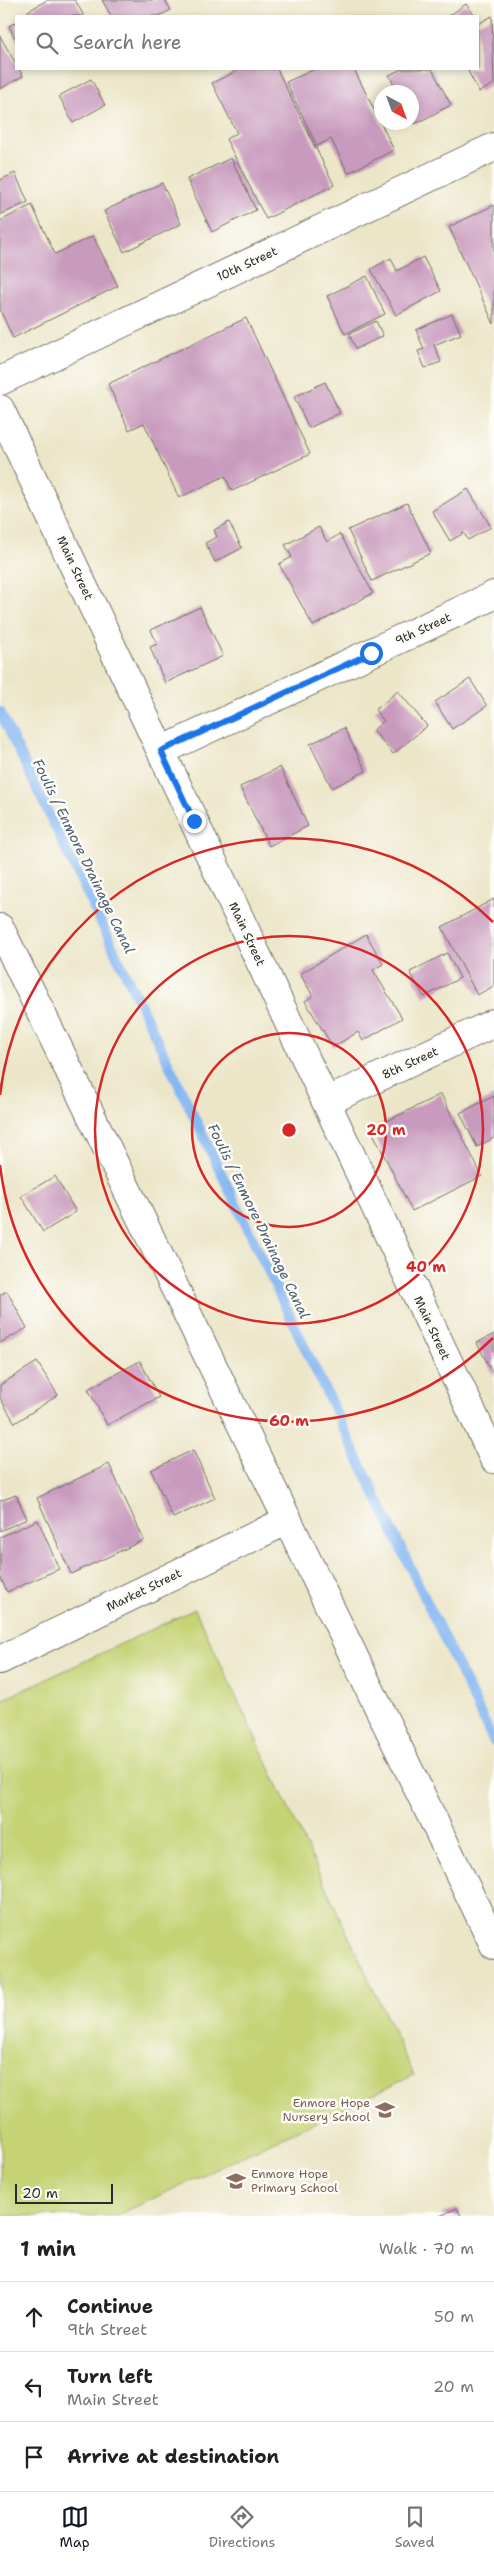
<!DOCTYPE html>
<meta charset="utf-8">
<style>
:root{--surface:#fff;--page:#f2f2f2;--text:#202124;--muted:#757577;--line:#e0e0e0;--accent:#111827}
body{margin:0;font-family:"Shantell Sans",sans-serif;background:var(--page);color:var(--text)}
.compass{position:absolute;left:374px;top:85px;width:45px;height:45px;border-radius:50%;background:var(--surface);box-shadow:0 2px 8px #0003;rotate:139deg}
.scale{position:absolute;left:15px;bottom:12px;width:98px;box-sizing:border-box;padding-left:5px;border:2px solid #2b2b2b;border-top:0;font-size:14px;line-height:18px;white-space:nowrap;color:#2b2b2b;-webkit-text-stroke:4px #fdfcf7;paint-order:stroke}
.stop{position:absolute;width:15px;height:15px;margin:-11px;border:4px solid #1a73e8;border-radius:50%;background:#fff}
.stop.end{background:#1a73e8;border-color:#fff;box-shadow:0 1px 5px #0008}
.list{margin:0;padding:0;list-style:none}
h2{display:flex;justify-content:space-between;align-items:center;height:65px;margin:0;padding:0 20px;font-size:21px}
h2 small{font-size:16px;font-weight:400;color:var(--muted)}
.list li{display:grid;grid-template-columns:32px 1fr auto;gap:15px;align-items:center;box-sizing:border-box;height:70px;padding:0 20px;border-top:1px solid var(--line)}
.list b{display:block;font-size:19px;white-space:nowrap}
.list p{margin:0;font-size:16px;white-space:nowrap;color:var(--muted)}
.list em{font-size:16px;font-style:normal;color:var(--muted)}
.icon{flex:none;width:28px;height:28px;fill:none;stroke:currentColor;stroke-width:2;stroke-linecap:round;stroke-linejoin:round}
.map{position:relative;flex:none;width:494px;height:2216px;overflow:hidden}
.search{position:absolute;background:var(--surface);box-shadow:0 2px 8px #0003;left:15px;right:15px;top:15px;height:55px;display:flex;align-items:center;gap:12px;box-sizing:border-box;padding:0 18px;border-radius:0px;color:var(--muted);font-size:19px}
.sheet{height:275px;background:var(--surface)}
nav{display:flex;justify-content:space-around;align-items:center;box-sizing:border-box;height:70px;border-top:1px solid var(--line);background:var(--surface);font-size:14px;color:var(--muted)}
nav a{display:grid;justify-items:center;gap:2px}
nav .on{color:var(--accent)}
.map>svg:first-child{display:block}
</style>
<div class="map">
<svg width="494" height="2216" viewBox="0 0 494 2216">
<rect width="100%" height="100%" fill="#fdfcf7"/>
<filter id="ink" filterUnits="userSpaceOnUse"><feTurbulence type="fractalNoise" baseFrequency=".02" numOctaves="2"/><feDisplacementMap in="SourceGraphic" scale="10" xChannelSelector="R" yChannelSelector="G"/><feConvolveMatrix kernelMatrix="1 2 1 2 8 2 1 2 1" color-interpolation-filters="sRGB"/></filter>
<filter id="wash" filterUnits="userSpaceOnUse"><feTurbulence type="fractalNoise" baseFrequency=".0096" numOctaves="4" result="noise"/><feDisplacementMap in="SourceGraphic" scale="20" xChannelSelector="R" yChannelSelector="G"/><feGaussianBlur stdDeviation="1.12" result="paint"/><feColorMatrix in="noise" values="0 0 0 0 0 0 0 0 0 0 0 0 0 0 0 0 0 1.4 0 .05"/><feComposite in="paint" operator="in"/></filter>
<g filter="url(#wash)">
<rect width="100%" height="100%" fill="#ece6c9"/>
<path fill="#c5d375" stroke="#787f50" d="M195,1609L414,2075L116,2216H0V1701Z"/>
<g fill="none" stroke-linecap="round" stroke-linejoin="round">
<path stroke="#85b7f2" stroke-width="10" d="M0,712L494,1742"/>
</g>
<g id="blocks">
<path fill="#c89abd" d="M47,0H75L84,16H30L28,11Z
M102,0H165L171,10L159,16H111Z
M466,4L475,16H449Z
M492,16L494,84L479,92L467,69H478V24Z
M16,22V40L9,26Z
M0,36L16,64V69H19L23,76L0,89Z
M241,69H277L334,185L266,219L226,139L237,133L212,83Z
M315,69H354L394,150L348,173L331,139L317,146L286,82Z
M402,69H432L451,105L415,124L412,118V92H398L389,75Z
M91,79L105,105L73,123L59,96Z
M231,158L256,210L212,232L187,179Z
M15,173L28,202L0,215V180Z
M162,183L181,224L124,252L104,211Z
M32,205L55,254L93,236L118,286L13,338L0,310V221Z
M494,205V324L449,227Z
M423,257L441,291L396,315L371,269L391,258L397,271Z
M367,276L385,314L345,334L327,296Z
M452,314L461,334L434,345L441,362L425,368L418,351L424,349L416,330Z
M246,318L310,454L232,491L225,476L179,498L144,423L129,430L108,384Z
M376,321L383,336L356,349L349,334Z
M325,382L340,413L309,428L294,397Z
M468,489L491,527L468,540L464,533L450,541L432,511Z
M407,503L431,553L372,581L348,530Z
M229,522L242,548L215,562L205,543L217,537L214,530Z
M319,527L327,542L340,534L373,593L313,626L279,564L292,557L285,545Z
M200,607L223,656L165,683L150,647L157,644L151,630Z
M470,679L487,706L452,729L435,702Z
M398,691L427,726L393,754L373,730L384,721L375,710Z
M344,728L366,771L332,788L310,744Z
M280,767L308,826L269,846L240,787Z
M494,899V986L477,995L442,927Z
M366,934L383,964L373,970L402,1018L363,1041L358,1032L333,1047L305,1001L313,996L300,974Z
M447,953L460,978L424,997L410,972Z
M441,1094L482,1176L412,1211L371,1129Z
M494,1096V1138L477,1147L460,1113Z
M55,1176L76,1212L43,1232L21,1196Z
M7,1291L27,1328L0,1343V1295Z
M494,1334V1376L477,1343Z
M140,1361L159,1397L107,1425L88,1389Z
M37,1362L58,1395L15,1423L0,1398V1385Z
M193,1450L215,1498L173,1518L151,1470Z
M109,1464L144,1540L71,1574L37,1498Z
M16,1495L27,1519L0,1531V1501Z
M38,1520L59,1569L7,1592L0,1576V1537Z
M457,2208L461,2216H440Z"/>
</g>
</g>
<g filter="url(#ink)">
<use href="#blocks" fill-opacity="0" stroke="#6f6c62" stroke-width="1"/>
<g fill="none" stroke-linecap="round" stroke-linejoin="round">
<defs>
<path id="street" d="M0,381L494,147
M0,409L494,1459
M161,751L494,595
M0,928L494,1945
M326,1102L494,1023
M0,1660L288,1520"/>
</defs>
<use href="#street" stroke="#6f6c62" stroke-width="30"/>
<use href="#street" stroke="#fff" stroke-width="28"/>
</g>
</g>
<g fill="none" stroke-linecap="round" stroke-linejoin="round" filter="url(#ink)">
<path stroke="#1a73e8" stroke-width="6" d="M194,821L161,751L371,653"/>
</g>
<g fill="none" stroke="#d62828" stroke-width="2.5">
<circle cx="289" cy="1130" r="97"/>
<circle cx="289" cy="1130" r="194"/>
<path d="M493 1338A291 291 0 0 1 0 1165M0 1095A291 291 0 0 1 493 922"/>
</g>
<defs>
<symbol id="school-bare" viewBox="-9 -9 18 18"><path d="M0-5L7-2L0 1L-7-2ZM-4 1L0 2.5L4 1V4Q0 6-4 4Z" fill="#8d6e63" stroke="#fdfcf7" stroke-width="2.5" paint-order="stroke"/></symbol>
</defs>
<g fill-rule="evenodd">
<use href="#school-bare" x="371" y="2096" width="28" height="28"/>
<use href="#school-bare" x="222" y="2167" width="28" height="28"/>
</g>
<g text-anchor="middle" dominant-baseline="central" stroke-width="5" stroke-linejoin="round" paint-order="stroke">
<g font-size="12" fill="#2b2b2b" stroke="#fdfcf7">
<text transform="translate(247 264) rotate(-25)">10th Street</text>
<text transform="translate(75 568) rotate(65)">Main Street</text>
<text transform="translate(423 629) rotate(-25)">9th Street</text>
<text transform="translate(247 934) rotate(65)">Main Street</text>
<text transform="translate(410 1063) rotate(-25)">8th Street</text>
<text transform="translate(432 1328) rotate(65)">Main Street</text>
<text transform="translate(144 1590) rotate(-26)">Market Street</text>
</g>
<g font-size="12" fill="#785e54" stroke="#fdfcf7" text-anchor="end">
<text x="370" y="2103">Enmore Hope<tspan x="370" dy="14">Nursery School</tspan></text>
<text x="251" y="2174" text-anchor="start">Enmore Hope<tspan x="251" dy="14">Primary School</tspan></text>
</g>
<g font-size="14" font-style="italic" fill="#4a5c71" stroke="#fdfcf7">
<text transform="translate(84 856) rotate(64)">Foulis / Enmore Drainage Canal</text>
<text transform="translate(259 1221) rotate(64)">Foulis / Enmore Drainage Canal</text>
</g>
</g>
<circle cx="289" cy="1130" r="8" fill="#d62828" stroke="#fdfcf7" stroke-width="2.5"/>
<g font-size="15" text-anchor="middle" font-weight="bold" fill="#d62828" stroke="#fdfcf7" stroke-width="5" stroke-linejoin="round" paint-order="stroke">
<text x="386" y="1135">20 m</text>
<text x="426" y="1272">40 m</text>
<text x="289" y="1426">60 m</text>
</g>
</svg>
<svg class="compass" viewBox="-18 -18 36 36"><path d="M0-13l5 13h-10z" fill="#e53935"/><path d="M0 13l5-13h-10z" fill="#757577"/></svg>
<div class="scale">20 m</div>
<div class="stop" style="left:371px;top:653px"></div>
<div class="stop end" style="left:194px;top:821px"></div>
<div class="search"><svg class="icon" aria-label="search" viewBox="0 0 24 24"><circle cx="10" cy="10" r="6"/><path d="M15 15l6 6"/></svg>Search here</div>
</div>
<section class="sheet">
<h2>1 min<small>Walk · 70 m</small></h2>
<ul class="list">
<li><svg class="icon" aria-label="ahead" viewBox="0 0 24 24"><path d="M12 20V5M6 11l6-6 6 6"/></svg><div><b>Continue</b><p>9th Street</p></div><em>50 m</em></li>
<li><svg class="icon" aria-label="left" viewBox="0 0 24 24"><path d="M17 20v-9H6M10 6l-5 5 5 5"/></svg><div><b>Turn left</b><p>Main Street</p></div><em>20 m</em></li>
<li><svg class="icon" aria-label="arrive" viewBox="0 0 24 24"><path d="M6 21V4h12l-3 4 3 4H6"/></svg><div><b>Arrive at destination</b></div></li>
</ul>
</section>
<nav>
<a class="on"><svg class="icon" aria-label="map" viewBox="0 0 24 24"><path d="M3 6l6-2 6 2 6-2v14l-6 2-6-2-6 2zM9 4v14M15 6v14"/></svg>Map</a>
<a><svg class="icon" aria-label="directions" viewBox="0 0 24 24"><path d="M12 3l9 9-9 9-9-9zM9 14v-3h6M13 9l2 2-2 2"/></svg>Directions</a>
<a><svg class="icon" aria-label="saved" viewBox="0 0 24 24"><path d="M7 4h10v16l-5-4-5 4z"/></svg>Saved</a>
</nav>
